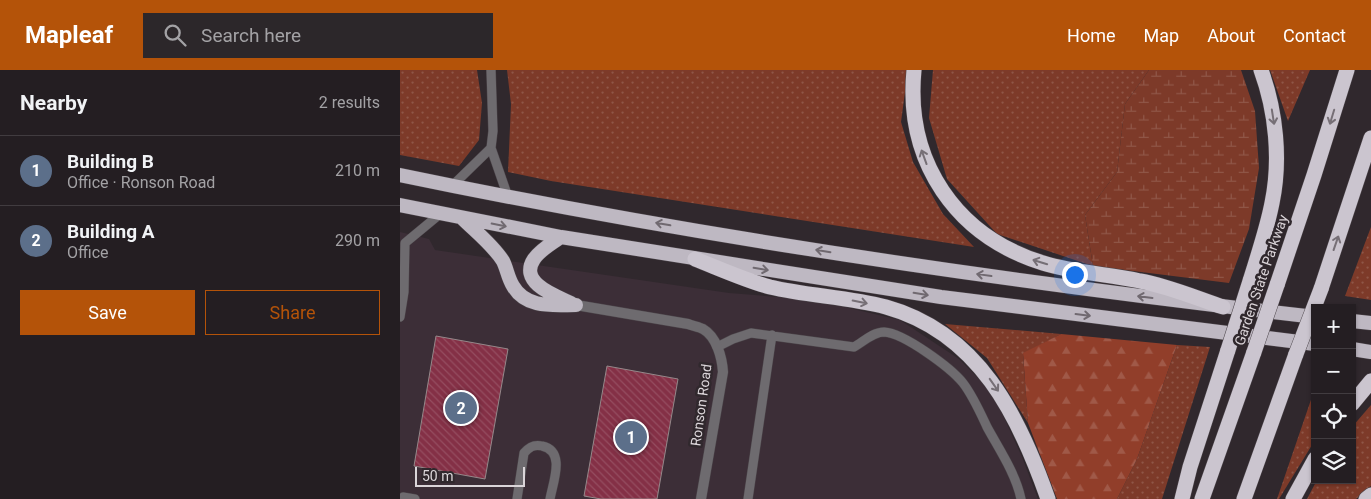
<!DOCTYPE html>
<meta charset="utf-8">
<style>
:root{--surface:#241e22;--page:#2c272a;--text:#f1f3f6;--muted:#a3a2a5;--line:#413c40;--accent:#b45309}
body{margin:0;font-family:Roboto,sans-serif;background:var(--page);color:var(--text)}
.controls{position:absolute;right:15px;bottom:15px;display:grid;overflow:hidden;border-radius:0px;box-shadow:0 1px 4px #0004}
.controls button{width:45px;height:45px;display:grid;place-items:center;padding:0;border:0;border-bottom:1px solid var(--line);background:var(--surface);color:var(--text);font:25px sans-serif}
.scale{position:absolute;left:15px;bottom:12px;width:110px;box-sizing:border-box;padding-left:5px;border:2px solid #dbd5d9;border-top:0;font-size:14px;line-height:18px;white-space:nowrap;color:#dbd5d9;-webkit-text-stroke:4px #30282d;paint-order:stroke}
.you{position:absolute;left:674px;top:204px;width:18px;height:18px;margin:-12px;border:4px solid #fff;border-radius:50%;background:#1a73e8;box-shadow:0 0 0 8px #1a73e833}
.badge{display:grid;place-items:center;width:32px;height:32px;border-radius:50%;background:var(--accent);color:#fff;font-size:16px;font-weight:700}
.pin{position:absolute;translate:-50% -50%;border:2px solid #fff;box-shadow:0 1px 5px #0006}
.list{margin:0;padding:0;list-style:none}
h2{display:flex;justify-content:space-between;align-items:center;height:65px;margin:0;padding:0 20px;font-size:21px}
h2 small{font-size:16px;font-weight:400;color:var(--muted)}
.list li{display:grid;grid-template-columns:32px 1fr auto;gap:15px;align-items:center;box-sizing:border-box;height:70px;padding:0 20px;border-top:1px solid var(--line)}
.list b{display:block;font-size:19px;white-space:nowrap}
.list p{margin:0;font-size:16px;white-space:nowrap;color:var(--muted)}
.list em{font-size:16px;font-style:normal;color:var(--muted)}
.actions{display:flex;gap:10px;padding:15px 20px}
.actions a{flex:1;padding:11px 0;border:1px solid var(--accent);border-radius:0px;text-align:center;font-size:18px;color:var(--accent)}
.actions .main{background:var(--accent);color:#fff}
.icon{flex:none;width:28px;height:28px;fill:none;stroke:currentColor;stroke-width:2;stroke-linecap:round;stroke-linejoin:round}
.map{position:relative;flex:none;width:971px;height:429px;overflow:hidden}
header{display:flex;align-items:center;gap:30px;box-sizing:border-box;height:70px;padding:0 25px;background:var(--accent);color:#fff}
header strong{font-size:24px}
nav{display:flex;gap:28px;margin-inline-start:auto;font-size:18px}
.search{width:350px;height:45px;background:var(--page);display:flex;align-items:center;gap:12px;box-sizing:border-box;padding:0 18px;border-radius:0px;color:var(--muted);font-size:19px}
main{display:flex}
aside{flex:1;background:var(--surface)}
.map>svg:first-child{display:block}
</style>
<header>
<strong>Mapleaf</strong>
<div class="search"><svg class="icon" aria-label="search" viewBox="0 0 24 24"><circle cx="10" cy="10" r="6"/><path d="M15 15l6 6"/></svg>Search here</div>
<nav><a>Home</a><a>Map</a><a>About</a><a>Contact</a></nav>
</header>
<main>
<aside>
<h2>Nearby<small>2 results</small></h2>
<ul class="list">
<li><span class="badge" style="background:#5c6f8a">1</span><div><b>Building B</b><p>Office · Ronson Road</p></div><em>210 m</em></li>
<li><span class="badge" style="background:#5c6f8a">2</span><div><b>Building A</b><p>Office</p></div><em>290 m</em></li>
</ul>
<div class="actions"><a class="main">Save</a><a>Share</a></div>
</aside>
<div class="map">
<svg width="971" height="429" viewBox="0 0 971 429">
<defs>
<pattern id="grass-dots" width="8" height="8" patternUnits="userSpaceOnUse" patternTransform="scale(1.25)"><rect width="8" height="8" fill="#7d3a29"/><path d="M2 2h.1M6 6h.1" fill="none" stroke="#8f5647" stroke-width="1.8" stroke-linecap="round"/></pattern>
<pattern id="forest-firs" width="22" height="20" patternUnits="userSpaceOnUse" patternTransform="scale(1.25)"><rect width="22" height="20" fill="#913e2a"/><path d="M5 1l3.5 6h-7zM16 11l3.5 6h-7z" fill="#a05948"/></pattern>
<pattern id="wetland-marsh" width="20" height="14" patternUnits="userSpaceOnUse" patternTransform="scale(1.25)"><rect width="20" height="14" fill="#7d3a29"/><path d="M1 5h8M5 5V1M11 12h8M15 12V8" fill="none" stroke="#8f5647"/></pattern>
<pattern id="building-back-hatch" width="6" height="6" patternUnits="userSpaceOnUse" patternTransform="scale(1.25)"><rect width="6" height="6" fill="#843046"/><path d="M-1 5l2 2M0 0l6 6M5-1l2 2" fill="none" stroke="#954d60"/></pattern>
</defs>
<rect width="100%" height="100%" fill="#30282d"/>
<path fill="#3c2e37" d="M0,162L29,169L35,180L329,223L415,230L500,250L559,289L593,323L622,387L638,429H0Z"/>
<path fill="url(#grass-dots)" d="M0,0H77L82,33L79,70L59,96L0,85Z
M107,0H508L501,52L513,92L543,144L574,177L151,111L108,102L111,34Z
M533,0H749L725,34L717,102L685,145L693,196L597,164L547,109L529,48Z
M870,0H910L888,51Z
M971,157V230L945,226Z
M545,254L661,264L623,284L628,353L587,288Z
M777,275L810,277L762,429H717L737,389Z
M915,318V370L879,429H877Z
M971,335V416L956,429H907L917,410H952V357Z"/>
<path fill="url(#forest-firs)" d="M661,264L777,275L737,389L717,429H657L628,353L623,283Z"/>
<path fill="url(#wetland-marsh)" d="M749,0H841L855,41L859,98L849,159L829,213L693,196L685,145L717,102L725,34Z"/>
<path fill="url(#building-back-hatch)" stroke="#95888a" d="M36,266L108,279L85,409L14,396Z
M207,296L278,309L257,429H201L184,426Z"/>
<g fill="none" stroke-linecap="round" stroke-linejoin="round">
<defs>
<path id="service" d="M91,0L93,61L91,78L108,127
M52,116L91,78
M0,247L4,222L5,173L40,144
M317,277L333,269L351,263L454,277C463,272 473,262 484,262C504,263 551,298 563,313C573,326 580,342 587,357C599,379 616,404 621,429
M3,429V427L15,429
M117,429L124,383C129,377 134,374 142,376C166,381 153,412 150,429
M348,429L372,265"/>
<path id="minor" d="M176,235L288,254C293,256 299,257 303,259C317,267 322,288 323,302L301,429"/>
<path id="trunk" d="M0,105C302,168 608,212 915,247
M0,135L161,167L541,227L915,274
M62,148C75,161 93,175 103,191C107,199 108,208 113,216C126,239 154,235 176,235
M161,167C152,173 140,180 134,189C118,213 156,226 171,233
M952,251L971,253
M952,279L971,282"/>
<path id="motorway" d="M514,0C505,92 556,166 643,193C675,203 708,204 740,211C768,216 796,228 823,237
M295,189C318,198 347,211 370,217C408,226 448,227 486,237C579,263 619,346 648,429
M850,211C858,185 867,159 872,133C881,90 876,41 861,0
M877,215L914,105L947,0
M921,219L971,68
M952,334L971,311
M782,429L790,397L828,280
M802,429L854,282
M844,429L896,284
M893,429L915,389
M966,429L971,425"/>
</defs>
<use href="#service" stroke="#4b4449" stroke-width="10"/>
<use href="#minor" stroke="#4b4449" stroke-width="11"/>
<use href="#trunk" stroke="#4b4449" stroke-width="15"/>
<use href="#motorway" stroke="#4b4449" stroke-width="16"/>
<use href="#service" stroke="#6e6b6f" stroke-width="9"/>
<use href="#minor" stroke="#6e6b6f" stroke-width="10"/>
<use href="#trunk" stroke="#beb8c2" stroke-width="14"/>
<use href="#motorway" stroke="#cbc5cf" stroke-width="15"/>
<defs>
<path id="motorway-bridge" d="M828,280L850,211
M854,282L877,215
M896,284L921,219"/>
</defs>
<use href="#motorway-bridge" stroke="#4b4449" stroke-width="16" stroke-linecap="butt"/>
<use href="#motorway-bridge" stroke="#cbc5cf" stroke-width="15"/>
</g>
<defs><path id="oneway-shaft" d="M-6 0H5M1.5-3L5.5 0L1.5 3" fill="none" stroke-width="1.6" stroke-linecap="round" stroke-linejoin="round" transform="scale(1.25)"/></defs>
<g stroke="#766f76">
<use href="#oneway-shaft" transform="translate(873 47) rotate(81)"/>
<use href="#oneway-shaft" transform="translate(932 47) rotate(107)"/>
<use href="#oneway-shaft" transform="translate(524 87) rotate(-110)"/>
<use href="#oneway-shaft" transform="translate(936 173) rotate(-71)"/>
<use href="#oneway-shaft" transform="translate(640 192) rotate(-163)"/>
<use href="#oneway-shaft" transform="translate(460 232) rotate(11)"/>
<use href="#oneway-shaft" transform="translate(594 315) rotate(55)"/>
</g>
<g stroke="#706970">
<use href="#oneway-shaft" transform="translate(263 154) rotate(-170)"/>
<use href="#oneway-shaft" transform="translate(99 155) rotate(11)"/>
<use href="#oneway-shaft" transform="translate(423 181) rotate(-171)"/>
<use href="#oneway-shaft" transform="translate(361 199) rotate(9)"/>
<use href="#oneway-shaft" transform="translate(584 205) rotate(-172)"/>
<use href="#oneway-shaft" transform="translate(521 224) rotate(9)"/>
<use href="#oneway-shaft" transform="translate(745 227) rotate(-173)"/>
<use href="#oneway-shaft" transform="translate(683 245) rotate(7)"/>
</g>
<g text-anchor="middle" dominant-baseline="central" stroke-width="5" stroke-linejoin="round" paint-order="stroke">
<g font-size="14" fill="#dbd5d9" stroke="#30282d">
<text transform="translate(861 210) rotate(-71)">Garden State Parkway</text>
<text transform="translate(301 335) rotate(-82)">Ronson Road</text>
</g>
</g>
</svg>
<div class="controls">
<button>+</button>
<button>−</button>
<button><svg class="icon" aria-label="locate" viewBox="0 0 24 24"><circle cx="12" cy="12" r="6"/><path d="M12 2v4M12 18v4M2 12h4M18 12h4"/></svg></button>
<button><svg class="icon" aria-label="layers" viewBox="0 0 24 24"><path d="M12 4l9 5-9 5-9-5zM3 14l9 5 9-5"/></svg></button>
</div>
<div class="scale">50 m</div>
<div class="you"></div>
<div class="pin badge" style="left:231px;top:367px;background:#5c6f8a">1</div>
<div class="pin badge" style="left:61px;top:338px;background:#5c6f8a">2</div>
</div>
</main>
